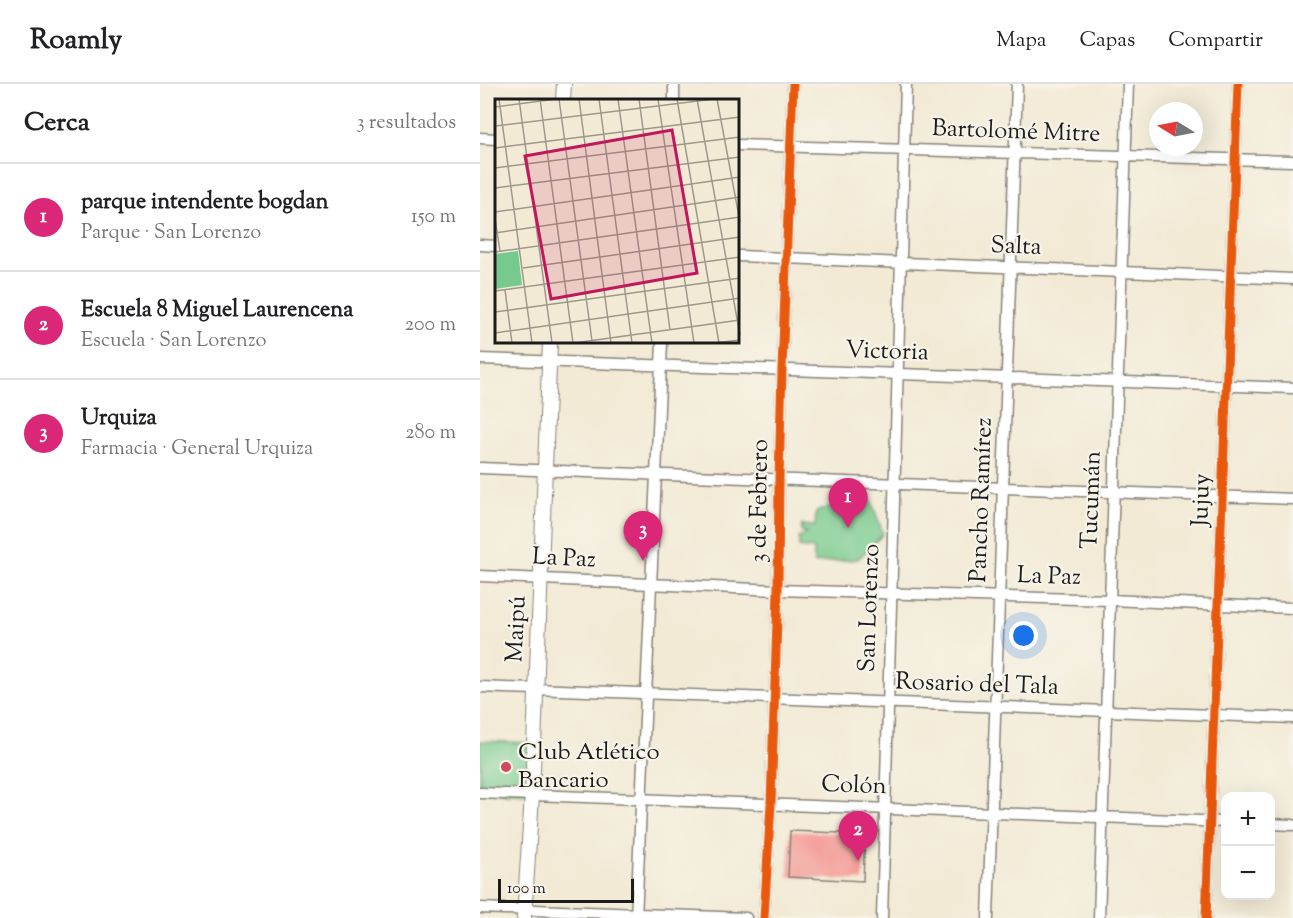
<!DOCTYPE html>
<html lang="es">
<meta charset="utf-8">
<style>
:root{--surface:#fff;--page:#f2f2f2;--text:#202124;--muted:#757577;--line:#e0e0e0;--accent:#db2777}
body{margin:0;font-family:"Sorts Mill Goudy",serif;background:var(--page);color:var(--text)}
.controls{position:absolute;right:18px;bottom:18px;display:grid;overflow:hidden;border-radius:12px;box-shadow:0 6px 24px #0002}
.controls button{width:54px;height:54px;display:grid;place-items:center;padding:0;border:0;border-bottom:2px solid var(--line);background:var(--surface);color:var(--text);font:30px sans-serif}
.compass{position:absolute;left:669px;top:18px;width:54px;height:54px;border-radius:50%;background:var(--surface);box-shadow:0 6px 24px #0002;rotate:280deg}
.scale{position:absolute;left:18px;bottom:15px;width:136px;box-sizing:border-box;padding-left:6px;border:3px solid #1c1c1c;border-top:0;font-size:16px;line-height:21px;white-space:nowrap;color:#1c1c1c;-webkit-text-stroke:4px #f7f3e8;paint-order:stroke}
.you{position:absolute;left:544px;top:552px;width:21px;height:21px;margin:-15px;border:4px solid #fff;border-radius:50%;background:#1a73e8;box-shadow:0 0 0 9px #1a73e833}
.badge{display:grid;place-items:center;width:39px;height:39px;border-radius:50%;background:var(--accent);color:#fff;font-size:20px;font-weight:700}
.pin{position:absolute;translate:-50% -50px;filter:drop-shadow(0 2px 3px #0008)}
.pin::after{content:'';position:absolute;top:32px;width:21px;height:18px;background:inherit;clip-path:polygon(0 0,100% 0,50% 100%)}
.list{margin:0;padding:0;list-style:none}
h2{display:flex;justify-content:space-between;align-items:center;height:78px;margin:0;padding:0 24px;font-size:26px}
h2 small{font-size:20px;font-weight:400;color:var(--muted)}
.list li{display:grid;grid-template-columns:39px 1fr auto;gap:18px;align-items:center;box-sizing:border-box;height:108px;padding:0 24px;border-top:2px solid var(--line)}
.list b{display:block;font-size:22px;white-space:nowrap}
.list p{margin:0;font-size:20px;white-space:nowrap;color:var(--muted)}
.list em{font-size:20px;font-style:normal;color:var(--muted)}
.map{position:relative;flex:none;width:813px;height:834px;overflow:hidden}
header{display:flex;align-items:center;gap:36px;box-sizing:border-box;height:84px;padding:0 30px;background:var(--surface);border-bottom:2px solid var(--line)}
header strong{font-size:28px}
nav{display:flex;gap:33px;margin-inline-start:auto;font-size:21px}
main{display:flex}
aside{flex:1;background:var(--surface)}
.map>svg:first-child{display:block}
</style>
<header>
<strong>Roamly</strong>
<nav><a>Mapa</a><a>Capas</a><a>Compartir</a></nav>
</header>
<main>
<aside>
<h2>Cerca<small>3 resultados</small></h2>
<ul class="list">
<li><span class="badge">1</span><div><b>parque intendente bogdan</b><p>Parque · San Lorenzo</p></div><em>150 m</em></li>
<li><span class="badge">2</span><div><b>Escuela 8 Miguel Laurencena</b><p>Escuela · San Lorenzo</p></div><em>200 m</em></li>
<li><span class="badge">3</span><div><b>Urquiza</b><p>Farmacia · General Urquiza</p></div><em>280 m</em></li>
</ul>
</aside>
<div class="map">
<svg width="813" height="834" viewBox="0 0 813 834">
<rect width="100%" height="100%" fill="#f7f3e8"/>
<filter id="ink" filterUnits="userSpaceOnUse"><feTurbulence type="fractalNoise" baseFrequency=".0167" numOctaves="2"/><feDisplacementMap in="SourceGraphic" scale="12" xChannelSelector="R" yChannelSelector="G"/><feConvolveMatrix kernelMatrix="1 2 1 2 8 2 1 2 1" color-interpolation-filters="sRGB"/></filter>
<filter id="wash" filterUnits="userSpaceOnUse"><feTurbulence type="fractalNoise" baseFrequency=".008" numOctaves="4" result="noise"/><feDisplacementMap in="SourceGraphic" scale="24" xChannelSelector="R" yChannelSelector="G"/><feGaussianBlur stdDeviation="1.35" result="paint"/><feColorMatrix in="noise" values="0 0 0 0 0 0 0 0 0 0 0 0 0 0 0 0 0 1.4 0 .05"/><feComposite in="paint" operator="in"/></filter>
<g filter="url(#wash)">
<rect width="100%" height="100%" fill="#f2ead5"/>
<path fill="#77ca8d" stroke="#4a7354" stroke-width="1.5" d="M388,407L403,450L378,475L334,479V465L319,463V453L327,449L321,447L322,441L335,442L336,428Z
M0,657L53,659L51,710L0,708Z"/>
<g id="blocks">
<path fill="#f49c97" d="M310,747L385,750L383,797L308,793Z"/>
</g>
</g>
<g filter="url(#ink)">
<use href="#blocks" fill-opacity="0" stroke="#878378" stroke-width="1.5"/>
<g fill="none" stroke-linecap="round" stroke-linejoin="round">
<defs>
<path id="minor" d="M194,16V0
M0,54L16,55
M258,61L813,77
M0,161L16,162
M258,172L813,195
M0,275L813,304
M0,384L813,415
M0,492L298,506L630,516L813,524
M0,603L813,634
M0,709L746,738
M790,740L813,741
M0,824L266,834
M156,834L182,258
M284,834L291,720L298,506L299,395L302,286L313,0
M402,834L426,0
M508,834L537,0
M619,834L648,0
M726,834L758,0"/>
<path id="tertiary" d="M83,16L84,0
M44,834L52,711L70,258"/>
</defs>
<use href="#minor" stroke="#878378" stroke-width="13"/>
<use href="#tertiary" stroke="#878378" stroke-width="16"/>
<use href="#minor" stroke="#fff" stroke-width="10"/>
<use href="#tertiary" stroke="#fff" stroke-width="14"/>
<defs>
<path id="cycleway" d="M284,834L291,720L298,506L299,395L302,286L313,0
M726,834L758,0"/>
</defs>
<use href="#cycleway" stroke="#f7f3e8" stroke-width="13"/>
<use href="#cycleway" stroke="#e8590c" stroke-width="9"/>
</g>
</g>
<circle fill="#d1495b" stroke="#f7f3e8" stroke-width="2" cx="26" cy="683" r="6"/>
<g text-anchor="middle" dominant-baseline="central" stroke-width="4.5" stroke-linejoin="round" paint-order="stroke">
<g font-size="24" fill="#1c1c1c" stroke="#f7f3e8">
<text transform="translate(536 48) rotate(2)">Bartolomé Mitre</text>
<text transform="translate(536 163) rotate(2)">Salta</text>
<text transform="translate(407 268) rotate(2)">Victoria</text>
<text transform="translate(502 416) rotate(-88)">Pancho Ramírez</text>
<text transform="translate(612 416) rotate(-88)">Tucumán</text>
<text transform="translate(722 416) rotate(-88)">Jujuy</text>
<text transform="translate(280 417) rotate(-89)">3 de Febrero</text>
<text transform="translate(84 475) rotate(3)">La Paz</text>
<text transform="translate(569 493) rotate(2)">La Paz</text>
<text transform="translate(390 524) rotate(-88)">San Lorenzo</text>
<text transform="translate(37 545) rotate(-87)">Maipú</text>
<text transform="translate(497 601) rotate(2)">Rosario del Tala</text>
<text transform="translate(374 702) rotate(2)">Colón</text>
</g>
<g font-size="24" fill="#1c1c1c" stroke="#f7f3e8" text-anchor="start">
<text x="38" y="669">Club Atlético<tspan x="38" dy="28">Bancario</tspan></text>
</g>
</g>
<g transform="translate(15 15)">
<rect width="244" height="244" fill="#f2ead5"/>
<path d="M23,152L27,186L0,190V155Z" fill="#77ca8d"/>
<path fill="none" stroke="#9c988b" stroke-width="1.5" d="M4,0L37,244M24,0L57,244M45,0L78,244M64,0L97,242M84,0L116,244M104,0L137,244M123,0L157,244M144,0L175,231M163,0L199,244M182,0L224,244M202,0L245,236M222,0L245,123M0,8L62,0M0,27L219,0M0,49L245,18M0,69L245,38M0,89L245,58M0,113L245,78M0,120L5,152M0,134L245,98M0,153L245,118M28,169L245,138M10,191L17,244M0,192L245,158M0,213L245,179M0,234L245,199M79,244L245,221M218,244L245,241"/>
<path fill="#c2185b" fill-opacity="0.15" stroke="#c2185b" stroke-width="3" d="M177,31L202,174L56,200L30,57Z"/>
<rect width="244" height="244" fill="none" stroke="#1c1c1c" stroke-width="3"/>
</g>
</svg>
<div class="controls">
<button>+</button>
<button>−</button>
</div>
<svg class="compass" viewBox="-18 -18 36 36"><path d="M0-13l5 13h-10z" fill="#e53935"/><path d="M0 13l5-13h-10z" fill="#757577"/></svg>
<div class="scale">100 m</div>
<div class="you"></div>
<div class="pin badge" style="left:368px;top:444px">1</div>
<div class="pin badge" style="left:378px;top:777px">2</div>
<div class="pin badge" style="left:163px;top:477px">3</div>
</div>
</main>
